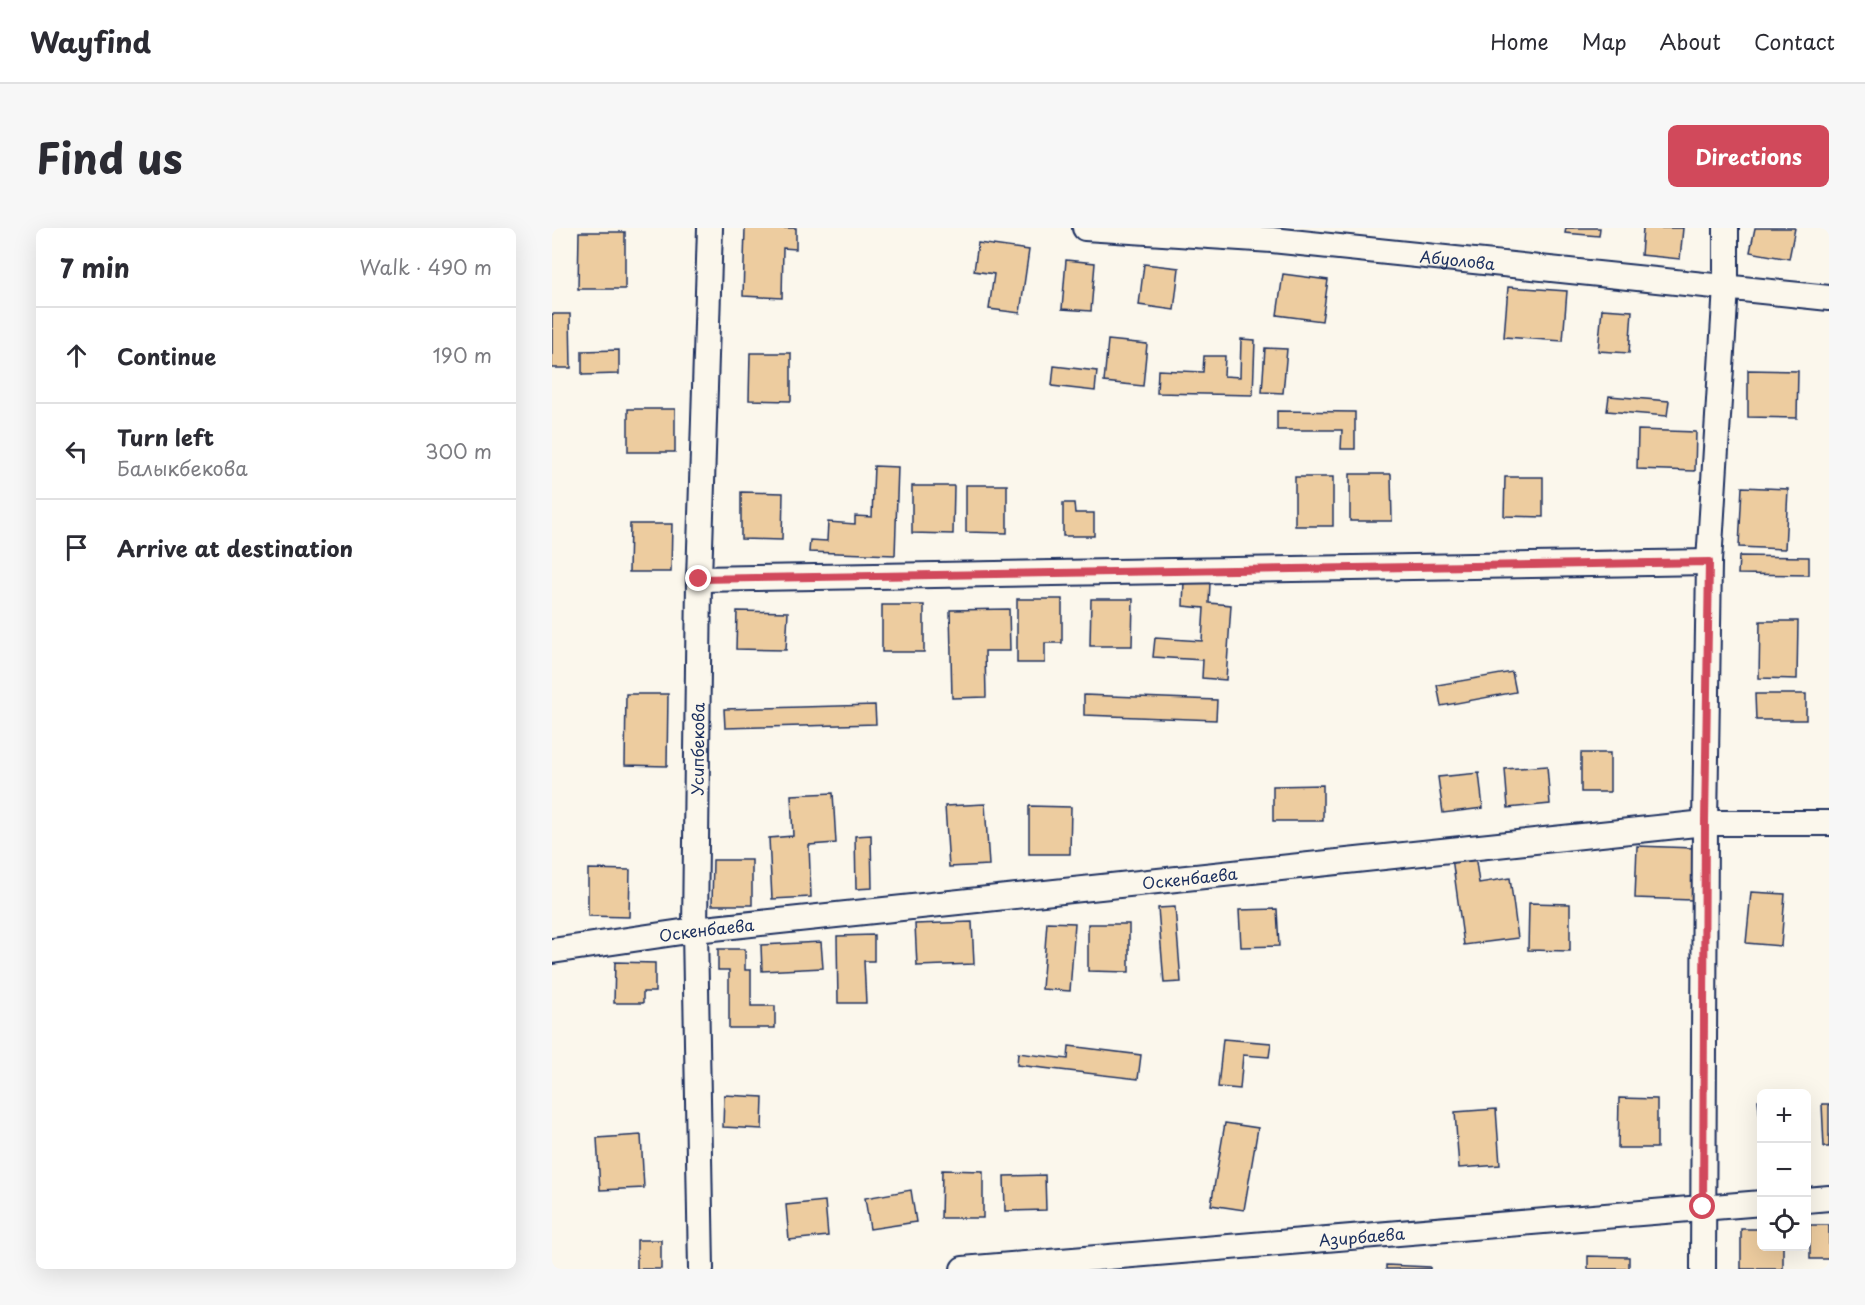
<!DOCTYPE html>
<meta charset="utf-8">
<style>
:root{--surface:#fff;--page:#f7f7f7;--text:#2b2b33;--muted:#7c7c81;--line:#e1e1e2;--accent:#d1495b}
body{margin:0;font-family:"Playpen Sans",sans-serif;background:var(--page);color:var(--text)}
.controls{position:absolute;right:18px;bottom:18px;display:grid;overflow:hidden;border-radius:9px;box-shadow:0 6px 24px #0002}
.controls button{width:54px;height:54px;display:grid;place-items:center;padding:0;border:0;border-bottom:2px solid var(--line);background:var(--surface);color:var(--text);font:30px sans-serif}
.stop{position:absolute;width:18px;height:18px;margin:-14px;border:4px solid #d1495b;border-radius:50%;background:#fff}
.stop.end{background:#d1495b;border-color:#fff;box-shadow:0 2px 6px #0008}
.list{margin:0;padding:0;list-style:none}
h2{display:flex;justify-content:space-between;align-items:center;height:78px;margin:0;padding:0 24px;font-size:26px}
h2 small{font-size:20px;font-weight:400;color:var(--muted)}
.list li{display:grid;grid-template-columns:39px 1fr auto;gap:18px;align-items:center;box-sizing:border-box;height:96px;padding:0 24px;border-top:2px solid var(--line)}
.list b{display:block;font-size:22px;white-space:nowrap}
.list p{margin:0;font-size:20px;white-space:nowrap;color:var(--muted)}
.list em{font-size:20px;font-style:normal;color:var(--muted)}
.icon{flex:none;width:33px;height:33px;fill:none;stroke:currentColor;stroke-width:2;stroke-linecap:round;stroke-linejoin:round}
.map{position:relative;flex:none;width:1277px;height:1041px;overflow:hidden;border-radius:9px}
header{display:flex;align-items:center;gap:36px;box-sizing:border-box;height:84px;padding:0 30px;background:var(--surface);border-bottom:2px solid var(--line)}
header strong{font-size:28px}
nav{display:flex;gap:33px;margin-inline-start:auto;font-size:21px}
.intro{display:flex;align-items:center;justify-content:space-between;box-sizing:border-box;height:144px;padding:0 36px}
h1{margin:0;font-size:42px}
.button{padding:15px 27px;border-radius:9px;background:var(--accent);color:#fff;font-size:21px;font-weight:700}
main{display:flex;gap:36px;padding:0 36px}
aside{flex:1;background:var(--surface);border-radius:9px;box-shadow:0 6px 24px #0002}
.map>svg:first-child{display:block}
</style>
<header>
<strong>Wayfind</strong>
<nav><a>Home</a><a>Map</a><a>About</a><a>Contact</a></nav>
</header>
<div class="intro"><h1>Find us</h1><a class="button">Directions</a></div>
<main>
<aside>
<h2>7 min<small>Walk · 490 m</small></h2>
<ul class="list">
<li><svg class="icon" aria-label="ahead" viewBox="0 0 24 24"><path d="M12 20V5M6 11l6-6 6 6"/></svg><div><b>Continue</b></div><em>190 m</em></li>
<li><svg class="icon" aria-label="left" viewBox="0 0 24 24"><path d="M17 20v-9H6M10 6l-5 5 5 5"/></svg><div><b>Turn left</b><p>Балыкбекова</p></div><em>300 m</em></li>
<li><svg class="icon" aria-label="arrive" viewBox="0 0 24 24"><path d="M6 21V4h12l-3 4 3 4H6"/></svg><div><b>Arrive at destination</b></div></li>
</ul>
</aside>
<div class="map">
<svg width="1277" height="1041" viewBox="0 0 1277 1041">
<rect width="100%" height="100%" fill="#fbf7ec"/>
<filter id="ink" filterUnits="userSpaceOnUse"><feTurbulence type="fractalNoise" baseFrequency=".0167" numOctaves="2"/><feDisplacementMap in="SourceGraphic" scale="12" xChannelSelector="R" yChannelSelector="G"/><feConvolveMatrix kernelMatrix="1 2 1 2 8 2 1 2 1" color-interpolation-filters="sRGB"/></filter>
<g filter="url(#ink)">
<path fill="#edcc9f" stroke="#1b2f5e" stroke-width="1.5" d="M193,0H244V21L231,20L230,70L191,68Z
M1014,0H1048L1047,8L1013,5Z
M1091,0H1131L1128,31L1089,27Z
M1203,0H1243L1237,31L1198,24Z
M27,4H73V61H26Z
M426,15L477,22L468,85L437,81L442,46L422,43Z
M514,32L543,35L539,83L510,81Z
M592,36L627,40L622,82L587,77Z
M731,46L776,52L770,93L725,87Z
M956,59L1015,63L1011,113L952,109Z
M1050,81L1080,83L1077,125L1046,123Z
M0,86H18L19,140H0Z
M689,111L703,112L701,167L605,165L606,142L651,144L652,128H673L672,148L688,149Z
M556,112L595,116L591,158L552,154Z
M713,120L735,121L731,165L710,164Z
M67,122V146L30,147V123Z
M198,125H239V173L197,172Z
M502,138L545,143L543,163L500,158Z
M1196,142L1246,143L1245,190L1196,189Z
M1057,168L1117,173L1115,188L1055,183Z
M76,181H123V224H76Z
M725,183L803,184V221H789L790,202H725Z
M1086,202L1144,204L1143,243L1085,241Z
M322,238L346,239L343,327L257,324L258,312L275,313L276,294L303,296V288L320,289Z
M798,246H839L840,293H798Z
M743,249H781V298H743Z
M953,249H991V289L952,288Z
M414,257H455V305L414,304Z
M360,258H402L401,306L360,305Z
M1190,259L1236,261L1233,321L1187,319Z
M189,264L231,265L230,312L189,311Z
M511,275H522L523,285H542V308H511Z
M78,296H120L119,344H77Z
M1187,328L1257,329V347L1186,346Z
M632,353L658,355L657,375L679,377L674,452L650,450L651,432L601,429L603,410L650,413L652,380L631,378Z
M465,371H510V415H493V435H465Z
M539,371H581L580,418H538Z
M330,377H372V424H330Z
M457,381L458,423H433L434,469L400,470L398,382Z
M185,383L236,384L234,422L184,421Z
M1208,393H1246L1245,451L1207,450Z
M960,444L964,464L889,478L885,457Z
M74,466H116L115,538L73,537Z
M1203,466H1254V492H1204Z
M532,467L665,472L664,492L532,487Z
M323,477L324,496L173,500L172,481Z
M1029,525H1058V564H1029Z
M995,538L998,576L956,580L953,541Z
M927,545L931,580L891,585L886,549Z
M771,557V593H721V558Z
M281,565L284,615L257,617L259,669L220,671L217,610L241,608L239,567Z
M433,576L437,637L397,639L393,578Z
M477,578L519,579L518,626H477Z
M319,607L320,660L304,661L303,608Z
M1085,618L1142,620L1140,672L1083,670Z
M923,627L927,655L958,650L966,710L912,717L900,630Z
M161,632H200V677H160Z
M36,641L78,642L77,689L36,688Z
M1199,664L1233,666L1229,718L1194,715Z
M977,675L1018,676V723L976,722Z
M623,679L629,754L612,755L606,680Z
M725,681L727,718L689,719L687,682Z
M420,694L422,736L365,738L363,696Z
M495,694L523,695L518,763L490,761Z
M536,696H577V744L536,743Z
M322,707V733H312L314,775H286L285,708Z
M269,714L271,740L210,743L209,717Z
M166,721H193V742H199V778H223V800H177V742H166Z
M63,734L103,735V764H91V775H62Z
M671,811L719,815L717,829L691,827L688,861L666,859Z
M517,818L589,827L586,851L465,837L466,825L516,831Z
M172,867L211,869L210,901L171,899Z
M1067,870L1105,871V920H1066Z
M1206,872H1210V909Z
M1270,876H1277V919H1272Z
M944,881L948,937L907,940L903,884Z
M673,895L706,900L692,982L659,977Z
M89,907L92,960L48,962L45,910Z
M390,942L431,943V990H389Z
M493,947L494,982L453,983L452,948Z
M359,962L364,994L318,1001L313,970Z
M273,973L276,1008L237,1012L234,977Z
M1258,997H1277V1031H1258Z
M1189,1001H1210V1018H1231V1041H1189Z
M85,1012H109V1041H85Z
M1036,1028L1077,1029V1041H1036Z
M834,1037L878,1039V1041H834Z"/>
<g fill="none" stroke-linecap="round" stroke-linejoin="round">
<defs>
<g id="street">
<path id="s1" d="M533,0L720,12L1277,70"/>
<path d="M147,351L1157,334"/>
<path id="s2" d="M0,723L143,702L1153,595H1277"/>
<path d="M1254,972L1277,970"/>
<path id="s3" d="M149,1041L143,702L147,351L158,0"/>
<path id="s4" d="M411,1041L1210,975"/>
<path d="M1151,1041L1153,595L1157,334L1174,59V0"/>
</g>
</defs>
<use href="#street" stroke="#1b2f5e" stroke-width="28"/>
<use href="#street" stroke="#fbf7ec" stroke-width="24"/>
</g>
</g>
<g fill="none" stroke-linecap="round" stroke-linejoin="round" filter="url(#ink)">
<path stroke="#d1495b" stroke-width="8" d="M147,351L1157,334L1153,594L1151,979"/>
</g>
<g text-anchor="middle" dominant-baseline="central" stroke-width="5" stroke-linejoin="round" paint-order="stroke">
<g font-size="16" fill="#1b2f5e" stroke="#fbf7ec">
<text stroke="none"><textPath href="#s1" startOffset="374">Абуолова</textPath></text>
<text stroke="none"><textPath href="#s3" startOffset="520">Усипбекова</textPath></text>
<text stroke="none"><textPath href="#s2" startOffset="642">Оскенбаева</textPath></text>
<text stroke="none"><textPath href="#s2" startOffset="156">Оскенбаева</textPath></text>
<text stroke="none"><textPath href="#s4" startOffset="400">Азирбаева</textPath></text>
</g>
</g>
</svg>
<div class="controls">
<button>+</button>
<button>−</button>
<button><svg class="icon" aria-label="locate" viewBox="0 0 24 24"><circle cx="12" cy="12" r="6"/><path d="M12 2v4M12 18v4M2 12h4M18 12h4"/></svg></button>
</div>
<div class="stop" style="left:1151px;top:979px"></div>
<div class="stop end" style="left:147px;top:351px"></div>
</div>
</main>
